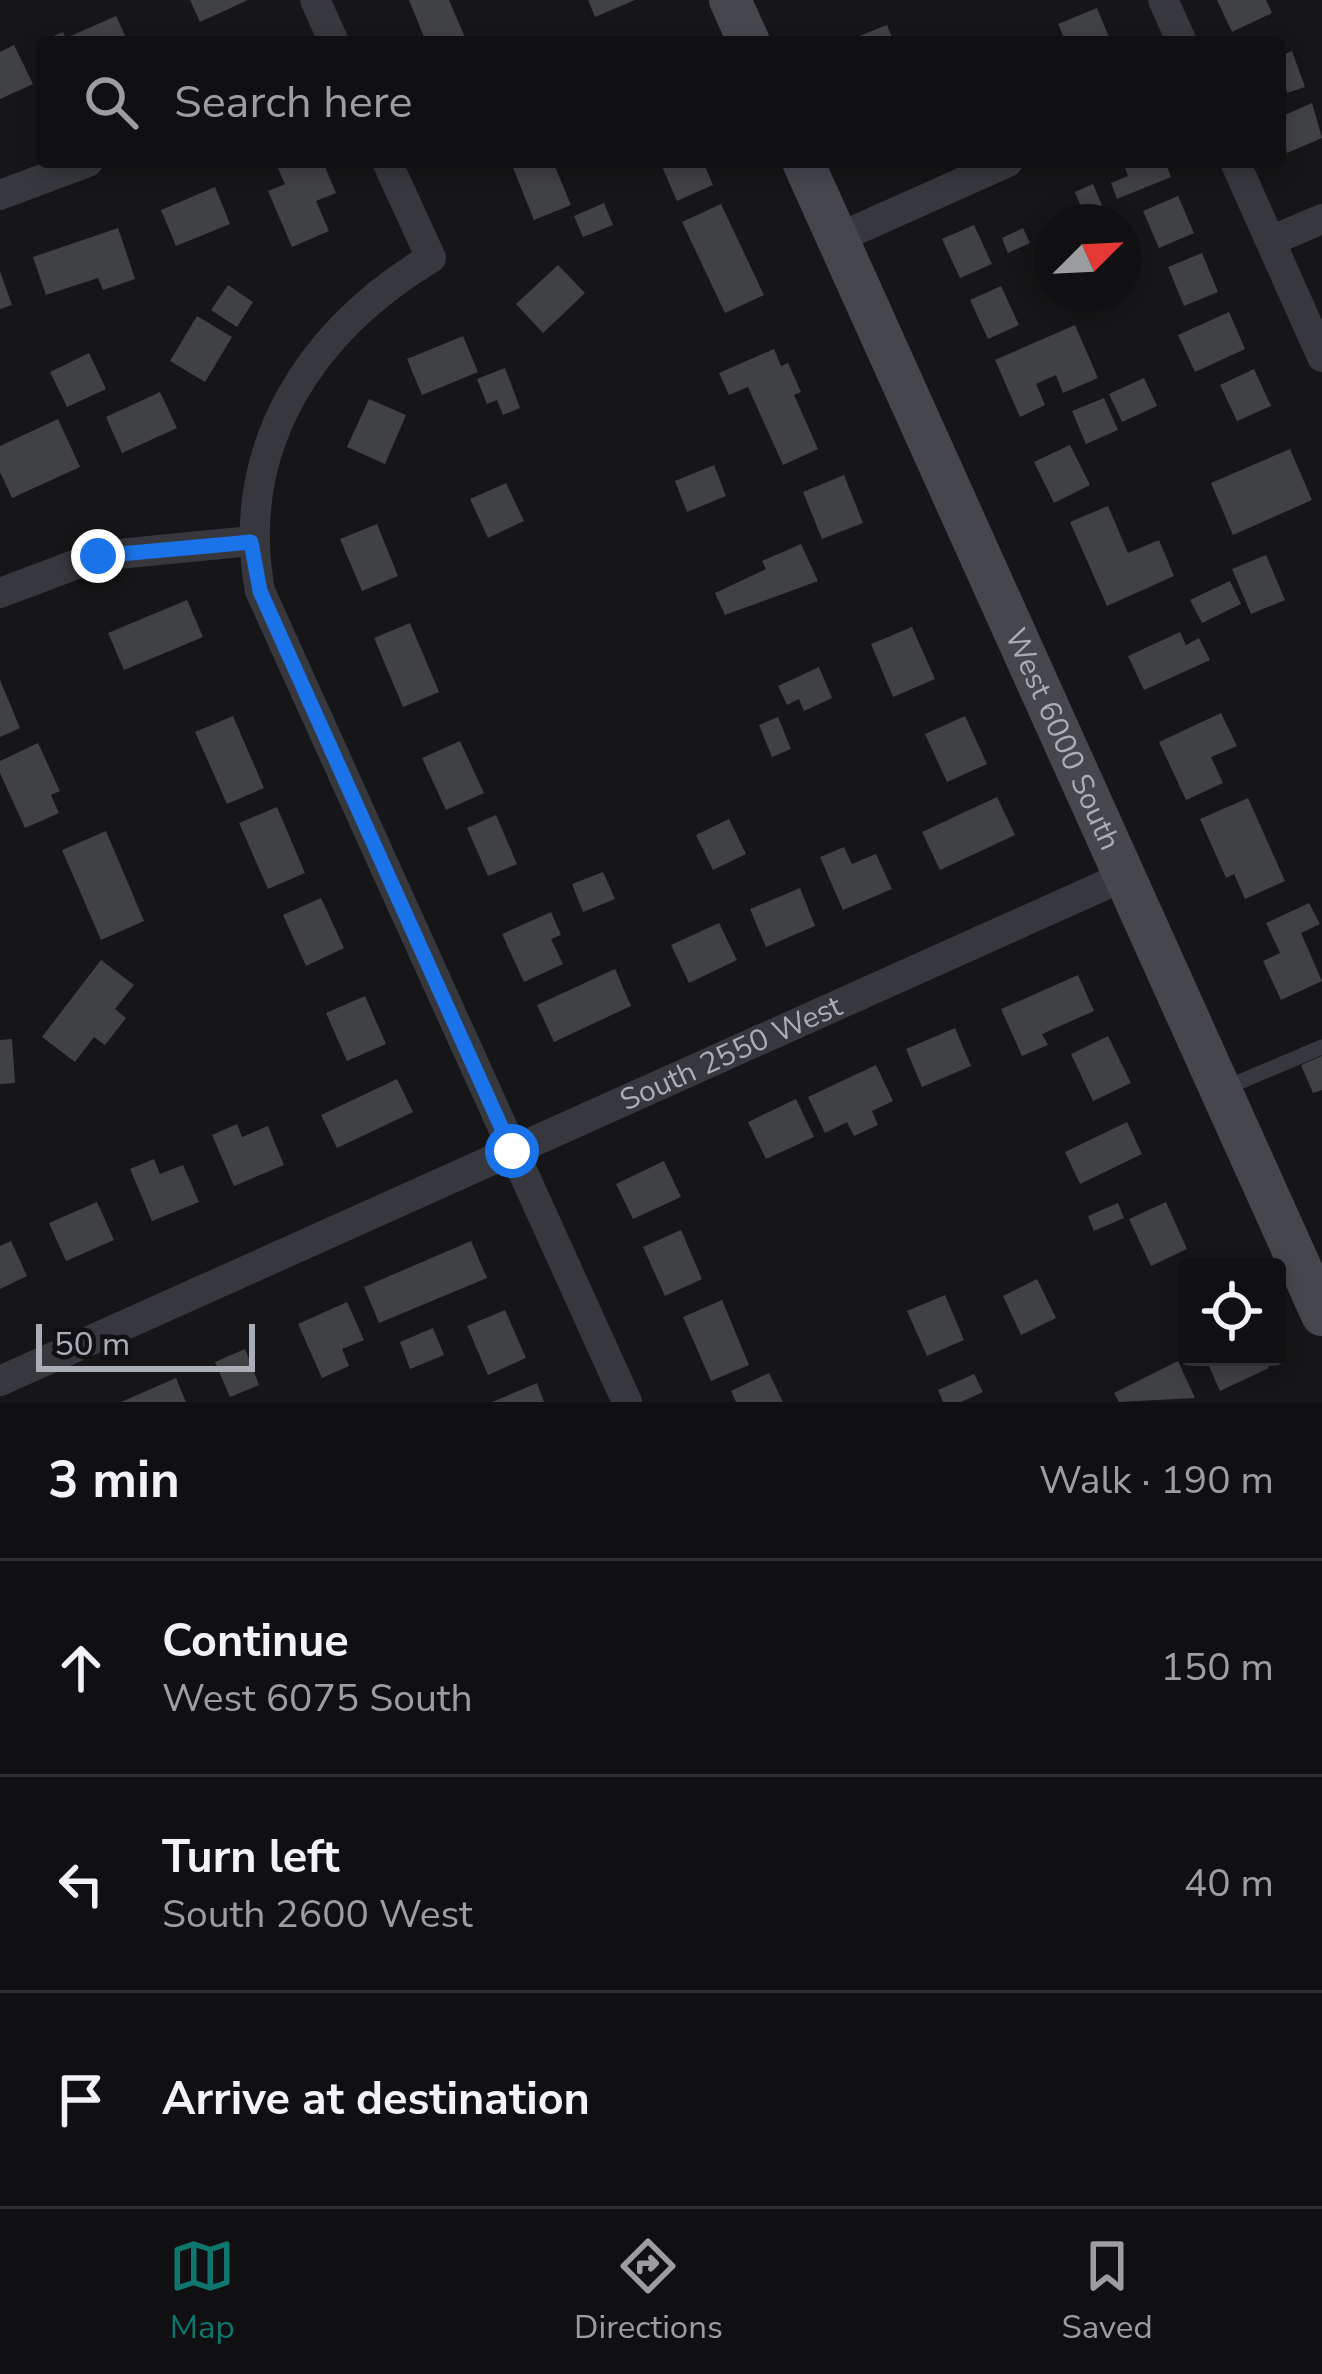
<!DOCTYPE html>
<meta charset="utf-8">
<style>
:root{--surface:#101012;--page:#1e1e20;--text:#f1f3f6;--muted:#9c9d9f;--line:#303032;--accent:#0f766e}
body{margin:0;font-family:"Nunito Sans",sans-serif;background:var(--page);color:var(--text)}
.controls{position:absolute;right:36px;bottom:36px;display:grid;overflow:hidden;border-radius:12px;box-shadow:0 6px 18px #0003}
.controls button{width:108px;height:108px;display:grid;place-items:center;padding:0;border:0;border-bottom:3px solid var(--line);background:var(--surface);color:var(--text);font:60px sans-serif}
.compass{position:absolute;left:1034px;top:204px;width:108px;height:108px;border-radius:50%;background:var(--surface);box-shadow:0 6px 18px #0003;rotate:66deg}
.scale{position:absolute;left:36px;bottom:30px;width:219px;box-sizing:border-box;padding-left:12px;border:6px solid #a8adb8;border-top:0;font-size:33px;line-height:42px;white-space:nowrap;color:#a8adb8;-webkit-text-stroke:9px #111113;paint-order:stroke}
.stop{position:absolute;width:36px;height:36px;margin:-27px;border:9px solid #1a73e8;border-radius:50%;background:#fff}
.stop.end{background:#1a73e8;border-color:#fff;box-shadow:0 3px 12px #0008}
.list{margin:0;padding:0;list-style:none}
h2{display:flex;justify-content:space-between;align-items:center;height:156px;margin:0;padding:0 48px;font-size:51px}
h2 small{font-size:39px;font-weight:400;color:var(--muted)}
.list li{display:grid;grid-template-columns:78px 1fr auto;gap:36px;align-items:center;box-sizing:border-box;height:216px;padding:0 48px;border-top:3px solid var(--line)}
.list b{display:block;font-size:45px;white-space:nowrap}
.list p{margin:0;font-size:39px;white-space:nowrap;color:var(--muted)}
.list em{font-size:39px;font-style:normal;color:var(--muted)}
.icon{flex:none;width:66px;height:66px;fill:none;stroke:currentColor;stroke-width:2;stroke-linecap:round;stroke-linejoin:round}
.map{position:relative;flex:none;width:1322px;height:1402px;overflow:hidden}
.search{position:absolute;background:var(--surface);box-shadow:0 6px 18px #0003;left:36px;right:36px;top:36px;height:132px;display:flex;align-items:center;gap:30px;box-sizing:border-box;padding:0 42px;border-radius:12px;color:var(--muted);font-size:45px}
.sheet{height:804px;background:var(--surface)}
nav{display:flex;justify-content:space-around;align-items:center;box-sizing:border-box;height:168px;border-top:3px solid var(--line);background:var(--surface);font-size:33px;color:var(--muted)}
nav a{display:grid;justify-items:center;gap:6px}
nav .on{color:var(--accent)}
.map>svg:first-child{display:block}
</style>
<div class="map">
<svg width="1322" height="1402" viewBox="0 0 1322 1402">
<rect width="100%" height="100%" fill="#161618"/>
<path fill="#404145" d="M190,0H248L200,22Z
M409,0H449L467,42H426Z
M588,0H635L595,17Z
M1217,0H1266L1272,13L1232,32Z
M1097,8L1111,42H1066L1058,24Z
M116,16L128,42H39L63,32L66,38Z
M887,25L894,42H856L854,38Z
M14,45L33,84L0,99V52Z
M1292,51L1305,87L1287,93L1280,56Z
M1312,103L1322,138L1287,153L1280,117Z
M275,162H323L336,193L316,201L329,231L292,247L268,191L285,184Z
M518,162H553L571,205L534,220L512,165Z
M660,162H703L713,185L677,201Z
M1123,162H1165L1171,177L1117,199L1111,183L1128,176Z
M1093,184L1106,215L1087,222L1075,192Z
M215,187L230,224L176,246L161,210Z
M1178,196L1194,233L1159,248L1143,211Z
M604,203L613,225L583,237L574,216Z
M721,204L764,295L725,313L682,222Z
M974,225L992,264L960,278L942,239Z
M118,228L135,279L103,290L98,278L46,295L33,257Z
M1023,228L1030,243L1008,253L1002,238Z
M1202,253L1218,292L1184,306L1168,267Z
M558,265L585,293L543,333L516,304Z
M0,271L12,305L0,309Z
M228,285L253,302L237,327L211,310Z
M1001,286L1019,325L988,339L970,300Z
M1229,312L1245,349L1195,372L1178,335Z
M197,316L232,337L205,382L170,361Z
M1075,325L1098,378L1063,393L1056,375L1036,384L1045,405L1020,417L995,360Z
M463,336L478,372L422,395L407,359Z
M774,349L781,366L788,363L801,392L794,395L818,449L783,465L748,387L729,395L719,373Z
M89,353L106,389L67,407L50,372Z
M505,368L520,408L503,415L497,400L487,404L477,379Z
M1254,369L1271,406L1237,421L1220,385Z
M1144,378L1157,406L1122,422L1109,394Z
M160,392L177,428L122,453L106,417Z
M1104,398L1118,430L1086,444L1072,411Z
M369,399L406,415L385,464L347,447Z
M58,419L80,467L12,498L0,472V446Z
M1070,445L1090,485L1054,503L1034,462Z
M1290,449L1312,500L1233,535L1211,483Z
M714,465L726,496L687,512L675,481Z
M844,475L863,523L822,539L803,492Z
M506,483L524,521L488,538L470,499Z
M1108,506L1128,553L1159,540L1174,576L1107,606L1070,522Z
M377,524L398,576L362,591L340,539Z
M801,544L818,581L725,615L715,593L766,569L762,561Z
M1266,555L1285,600L1251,614L1232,569Z
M1230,581L1241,604L1202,623L1190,600Z
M187,600L203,637L124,670L108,633Z
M410,623L439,692L403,707L374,638Z
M912,627L935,679L893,697L871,644Z
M1180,632L1186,645L1199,638L1210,660L1144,690L1128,656Z
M819,667L832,698L804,711L799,699L787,705L778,686Z
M0,680L20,728L0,737Z
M1221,713L1237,746L1211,757L1223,783L1186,800L1159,742Z
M233,716L264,788L227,804L195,732Z
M965,716L987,764L947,782L925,734Z
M778,717L791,749L772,757L759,725Z
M460,741L484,793L446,810L422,758Z
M38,743L60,791L51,795L59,813L25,828L0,773V761Z
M997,797L1015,835L940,870L922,832Z
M1248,798L1285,881L1245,899L1234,874L1226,878L1200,819Z
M277,807L305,873L268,889L239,823Z
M496,815L517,864L488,876L467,828Z
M729,819L746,854L713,870L696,835Z
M106,831L144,921L101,940L62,850Z
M844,847L852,864L876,854L892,889L843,910L820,857Z
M603,872L615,899L583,912L572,884Z
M800,888L815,926L766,947L750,909Z
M321,898L344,948L306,966L283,915Z
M1309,903L1320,924L1301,933L1322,981L1281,1000L1263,961L1280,953L1266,923Z
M551,912L561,935L551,939L563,964L524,982L502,934Z
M719,923L737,960L689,983L671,945Z
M101,960L134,985L115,1009L126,1018L105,1045L94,1037L75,1062L42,1037Z
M615,969L631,1006L554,1042L537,1005Z
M1078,975L1094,1011L1042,1034L1048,1045L1022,1056L1001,1009Z
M365,996L386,1044L347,1061L326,1013Z
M955,1028L971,1066L922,1087L906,1049Z
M1108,1036L1131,1083L1093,1101L1071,1054Z
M12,1039L15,1083L0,1084V1040Z
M1322,1056V1090L1313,1093L1301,1065Z
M876,1065L893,1101L872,1111L878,1125L854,1136L847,1122L825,1133L808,1097Z
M397,1079L413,1112L337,1148L321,1115Z
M796,1099L814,1137L766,1159L748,1122Z
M1127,1122L1142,1154L1080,1184L1065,1152Z
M237,1124L242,1137L268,1126L284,1165L234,1186L212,1135Z
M154,1159L160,1174L183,1165L199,1202L152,1221L130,1169Z
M664,1161L681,1197L633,1219L616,1184Z
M97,1202L114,1240L66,1261L49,1223Z
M1166,1202L1187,1249L1151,1266L1129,1219Z
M1118,1203L1124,1218L1094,1231L1088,1216Z
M681,1230L702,1279L665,1296L643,1247Z
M11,1241L27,1276L0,1289V1246Z
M471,1241L487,1278L379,1323L364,1287Z
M1037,1279L1056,1318L1021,1335L1003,1296Z
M945,1295L964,1340L927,1356L907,1311Z
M722,1300L749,1365L711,1381L683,1317Z
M347,1302L364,1340L342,1349L349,1366L322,1378L298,1324Z
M505,1310L526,1358L488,1375L467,1326Z
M433,1328L444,1355L410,1369L400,1342Z
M245,1349L259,1385L230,1397L215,1362Z
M1205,1357H1263L1269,1368L1220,1391Z
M1178,1361L1195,1398L1119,1402L1114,1393Z
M769,1373L783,1402H736L731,1391Z
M974,1374L983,1392L961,1402H943L938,1390Z
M176,1378L186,1402H121Z
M537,1383L544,1402H492Z"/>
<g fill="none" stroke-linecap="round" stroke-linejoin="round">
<path stroke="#37383d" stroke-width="15" d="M1223,1089L1322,1047"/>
<g stroke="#37383d" stroke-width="30">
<path d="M315,0L334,42"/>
<path d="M1163,0L1182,42"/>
<path d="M387,162L431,258C310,331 234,447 260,591L627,1402"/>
<path d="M1235,162L1322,357"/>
<path d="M0,195L88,162"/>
<path d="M838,238L1008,162"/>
<path d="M1271,241L1322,219"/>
<path d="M0,593L98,556L251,541"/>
<path id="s1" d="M0,1381L1125,876"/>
</g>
<g stroke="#45474d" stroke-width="42">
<path d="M730,0L749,42"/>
<path id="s2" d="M803,162L1322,1315"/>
</g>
</g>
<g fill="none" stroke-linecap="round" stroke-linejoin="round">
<path stroke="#1a73e8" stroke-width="15" d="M98,556L251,542L260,591L512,1151"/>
</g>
<g text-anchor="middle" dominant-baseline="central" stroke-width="12" stroke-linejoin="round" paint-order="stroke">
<g font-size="30" fill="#a8adb8" stroke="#111113">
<text stroke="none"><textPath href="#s2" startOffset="633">West 6000 South</textPath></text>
<text stroke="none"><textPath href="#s1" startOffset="801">South 2550 West</textPath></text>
</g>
</g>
</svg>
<div class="controls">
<button><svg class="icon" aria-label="locate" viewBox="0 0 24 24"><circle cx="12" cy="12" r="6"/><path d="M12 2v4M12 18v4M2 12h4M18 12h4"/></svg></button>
</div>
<svg class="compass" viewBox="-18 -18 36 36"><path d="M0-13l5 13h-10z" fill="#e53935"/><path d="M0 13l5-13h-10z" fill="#9c9d9f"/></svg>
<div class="scale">50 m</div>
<div class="stop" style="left:512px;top:1151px"></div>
<div class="stop end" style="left:98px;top:556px"></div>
<div class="search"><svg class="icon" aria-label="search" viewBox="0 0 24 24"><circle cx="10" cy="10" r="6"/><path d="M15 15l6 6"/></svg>Search here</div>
</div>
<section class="sheet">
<h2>3 min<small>Walk · 190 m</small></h2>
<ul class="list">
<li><svg class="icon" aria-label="ahead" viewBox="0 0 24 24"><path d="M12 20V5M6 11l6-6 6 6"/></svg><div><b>Continue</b><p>West 6075 South</p></div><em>150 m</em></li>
<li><svg class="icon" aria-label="left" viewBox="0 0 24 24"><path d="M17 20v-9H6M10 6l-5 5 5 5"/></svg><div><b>Turn left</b><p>South 2600 West</p></div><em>40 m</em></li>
<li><svg class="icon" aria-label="arrive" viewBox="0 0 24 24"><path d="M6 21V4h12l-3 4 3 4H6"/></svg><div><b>Arrive at destination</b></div></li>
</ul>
</section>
<nav>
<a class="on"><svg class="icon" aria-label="map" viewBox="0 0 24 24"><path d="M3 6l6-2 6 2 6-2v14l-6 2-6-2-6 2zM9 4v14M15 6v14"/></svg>Map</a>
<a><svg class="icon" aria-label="directions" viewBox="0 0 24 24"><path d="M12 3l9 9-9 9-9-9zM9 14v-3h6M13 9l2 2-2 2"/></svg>Directions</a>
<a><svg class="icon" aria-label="saved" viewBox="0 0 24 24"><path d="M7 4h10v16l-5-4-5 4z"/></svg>Saved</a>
</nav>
